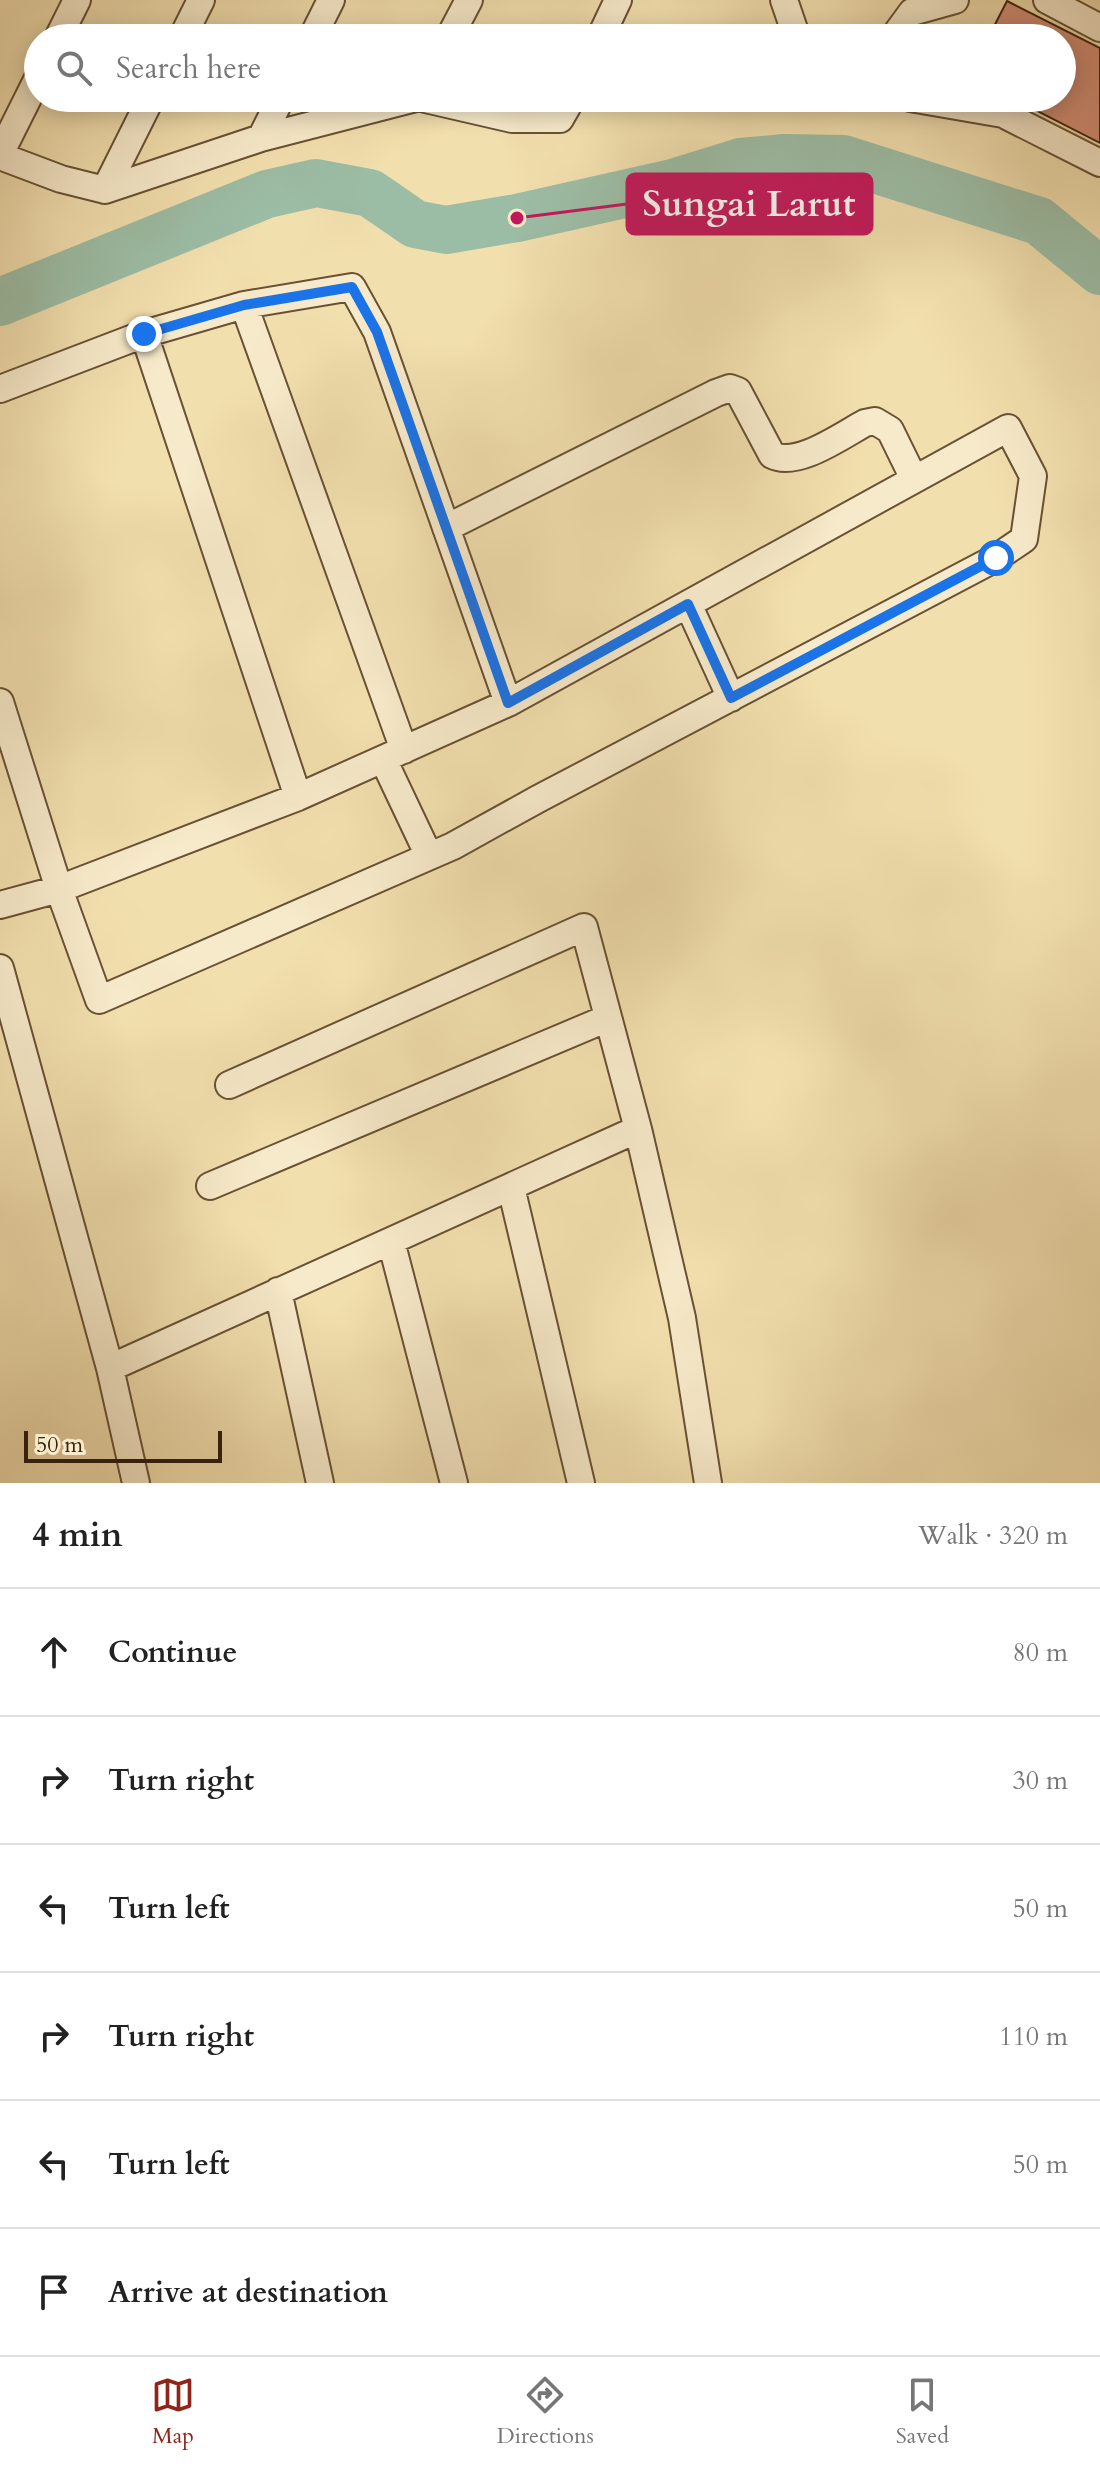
<!DOCTYPE html>
<meta charset="utf-8">
<style>
:root{--surface:#fff;--page:#f6f6f6;--text:#222;--muted:#767676;--line:#e0e0e0;--accent:#8f2418}
body{margin:0;font-family:Cardo,serif;background:var(--page);color:var(--text)}
.scale{position:absolute;left:24px;bottom:20px;width:198px;box-sizing:border-box;padding-left:8px;border:4px solid #3a220c;border-top:0;font-size:22px;line-height:28px;white-space:nowrap;color:#3a220c;-webkit-text-stroke:6px #f7eaca;paint-order:stroke}
.stop{position:absolute;width:24px;height:24px;margin:-18px;border:6px solid #1a73e8;border-radius:50%;background:#fff}
.stop.end{background:#1a73e8;border-color:#fff;box-shadow:0 2px 8px #0008}
.list{margin:0;padding:0;list-style:none}
h2{display:flex;justify-content:space-between;align-items:center;height:104px;margin:0;padding:0 32px;font-size:34px}
h2 small{font-size:26px;font-weight:400;color:var(--muted)}
.list li{display:grid;grid-template-columns:52px 1fr auto;gap:24px;align-items:center;box-sizing:border-box;height:128px;padding:0 32px;border-top:2px solid var(--line)}
.list b{display:block;font-size:30px;white-space:nowrap}
.list em{font-size:26px;font-style:normal;color:var(--muted)}
.icon{flex:none;width:44px;height:44px;fill:none;stroke:currentColor;stroke-width:2;stroke-linecap:round;stroke-linejoin:round}
.map{position:relative;flex:none;width:1100px;height:1483px;overflow:hidden}
.search{position:absolute;background:var(--surface);box-shadow:0 4px 20px #0003;left:24px;right:24px;top:24px;height:88px;display:flex;align-items:center;gap:20px;box-sizing:border-box;padding:0 28px;border-radius:44px;color:var(--muted);font-size:30px}
.sheet{height:872px;background:var(--surface)}
nav{display:flex;justify-content:space-around;align-items:center;box-sizing:border-box;height:112px;border-top:2px solid var(--line);background:var(--surface);font-size:22px;color:var(--muted)}
nav a{display:grid;justify-items:center;gap:4px}
nav .on{color:var(--accent)}
.map>svg:first-child{display:block}
</style>
<div class="map">
<svg width="1100" height="1483" viewBox="0 0 1100 1483">
<rect width="100%" height="100%" fill="#f2dfae"/>
<filter id="stains"><feTurbulence type="fractalNoise" baseFrequency=".0025" numOctaves="4"/><feColorMatrix values="0 0 0 0 .2 0 0 0 0 .09 0 0 0 0 .02 0 0 0 .5 -.17"/></filter>
<radialGradient id="worn" r=".72"><stop offset=".6" stop-color="#630" stop-opacity="0"/><stop offset="1" stop-color="#630" stop-opacity=".3"/></radialGradient>
<g fill="none" stroke-linecap="round" stroke-linejoin="round">
<path stroke="#9cbda5" stroke-width="48" d="M0,302L267,194L316,183L370,193L415,224L446,230L517,218L673,183L741,162L784,158L843,159L1039,221L1100,271"/>
</g>
<path fill="#d59078" stroke="#3a220c" stroke-width="2" d="M1007,1L1100,48V143L1012,98H1062V38H988Z"/>
<g fill="none" stroke-linecap="round" stroke-linejoin="round">
<defs>
<path id="minor" d="M784,0L797,38
M1047,0L1100,28
M58,38L77,0
M182,38L201,0
M312,38L331,0
M449,38L469,0
M600,38L618,0
M893,38L912,12L955,0
M421,98L512,119H560L572,98
M910,98L1003,114L1100,163
M261,138L281,98
M0,154L38,78
M0,156L61,179L105,190L261,138L416,98
M105,190L151,98
M244,305L404,750
M144,334L298,797
M0,389L144,334L244,305L352,287L377,332L508,703
M446,528L716,393L730,388L738,391L772,455C797,468 841,436 865,423L875,421L890,430L914,479
M688,604L731,698
M0,702L59,889L99,1000L453,846L538,799L996,558L1024,539L1033,476L1008,428L508,703L298,797L59,889L0,905
M383,759L429,856
M0,968L110,1368L136,1483
M638,1129L682,1318L708,1483
M210,1186L608,1018
M511,1187L581,1483
M391,1241L454,1483
M278,1291L320,1483
M110,1368L638,1129L584,927L229,1085"/>
</defs>
<use href="#minor" stroke="#685134" stroke-width="30"/>
<use href="#minor" stroke="#f7eaca" stroke-width="26"/>
</g>
<g fill="none" stroke-linecap="round" stroke-linejoin="round">
<path stroke="#1a73e8" stroke-width="10" d="M144,334L244,305L352,287L377,332L508,703L688,604L731,698L996,558"/>
</g>
<path fill="none" stroke="#c2185b" stroke-width="3" d="M517 218L627 204"/>
<circle fill="#c2185b" stroke="#f7eaca" stroke-width="3" cx="517" cy="218" r="8"/>
<rect fill="#c2185b" stroke="#c2185b" stroke-width="3" x="627" y="174" width="245" height="60" rx="8"/>
<g font-size="36" text-anchor="middle" font-weight="bold" fill="#fff">
<text x="749" y="216">Sungai Larut</text>
</g>
<rect width="100%" height="100%" filter="url(#stains)"/>
<rect width="100%" height="100%" fill="url(#worn)"/>
</svg>
<div class="scale">50 m</div>
<div class="stop" style="left:996px;top:558px"></div>
<div class="stop end" style="left:144px;top:334px"></div>
<div class="search"><svg class="icon" aria-label="search" viewBox="0 0 24 24"><circle cx="10" cy="10" r="6"/><path d="M15 15l6 6"/></svg>Search here</div>
</div>
<section class="sheet">
<h2>4 min<small>Walk · 320 m</small></h2>
<ul class="list">
<li><svg class="icon" aria-label="ahead" viewBox="0 0 24 24"><path d="M12 20V5M6 11l6-6 6 6"/></svg><div><b>Continue</b></div><em>80 m</em></li>
<li><svg class="icon" aria-label="right" viewBox="0 0 24 24"><path d="M7 20v-9h11M14 6l5 5-5 5"/></svg><div><b>Turn right</b></div><em>30 m</em></li>
<li><svg class="icon" aria-label="left" viewBox="0 0 24 24"><path d="M17 20v-9H6M10 6l-5 5 5 5"/></svg><div><b>Turn left</b></div><em>50 m</em></li>
<li><svg class="icon" aria-label="right" viewBox="0 0 24 24"><path d="M7 20v-9h11M14 6l5 5-5 5"/></svg><div><b>Turn right</b></div><em>110 m</em></li>
<li><svg class="icon" aria-label="left" viewBox="0 0 24 24"><path d="M17 20v-9H6M10 6l-5 5 5 5"/></svg><div><b>Turn left</b></div><em>50 m</em></li>
<li><svg class="icon" aria-label="arrive" viewBox="0 0 24 24"><path d="M6 21V4h12l-3 4 3 4H6"/></svg><div><b>Arrive at destination</b></div></li>
</ul>
</section>
<nav>
<a class="on"><svg class="icon" aria-label="map" viewBox="0 0 24 24"><path d="M3 6l6-2 6 2 6-2v14l-6 2-6-2-6 2zM9 4v14M15 6v14"/></svg>Map</a>
<a><svg class="icon" aria-label="directions" viewBox="0 0 24 24"><path d="M12 3l9 9-9 9-9-9zM9 14v-3h6M13 9l2 2-2 2"/></svg>Directions</a>
<a><svg class="icon" aria-label="saved" viewBox="0 0 24 24"><path d="M7 4h10v16l-5-4-5 4z"/></svg>Saved</a>
</nav>
